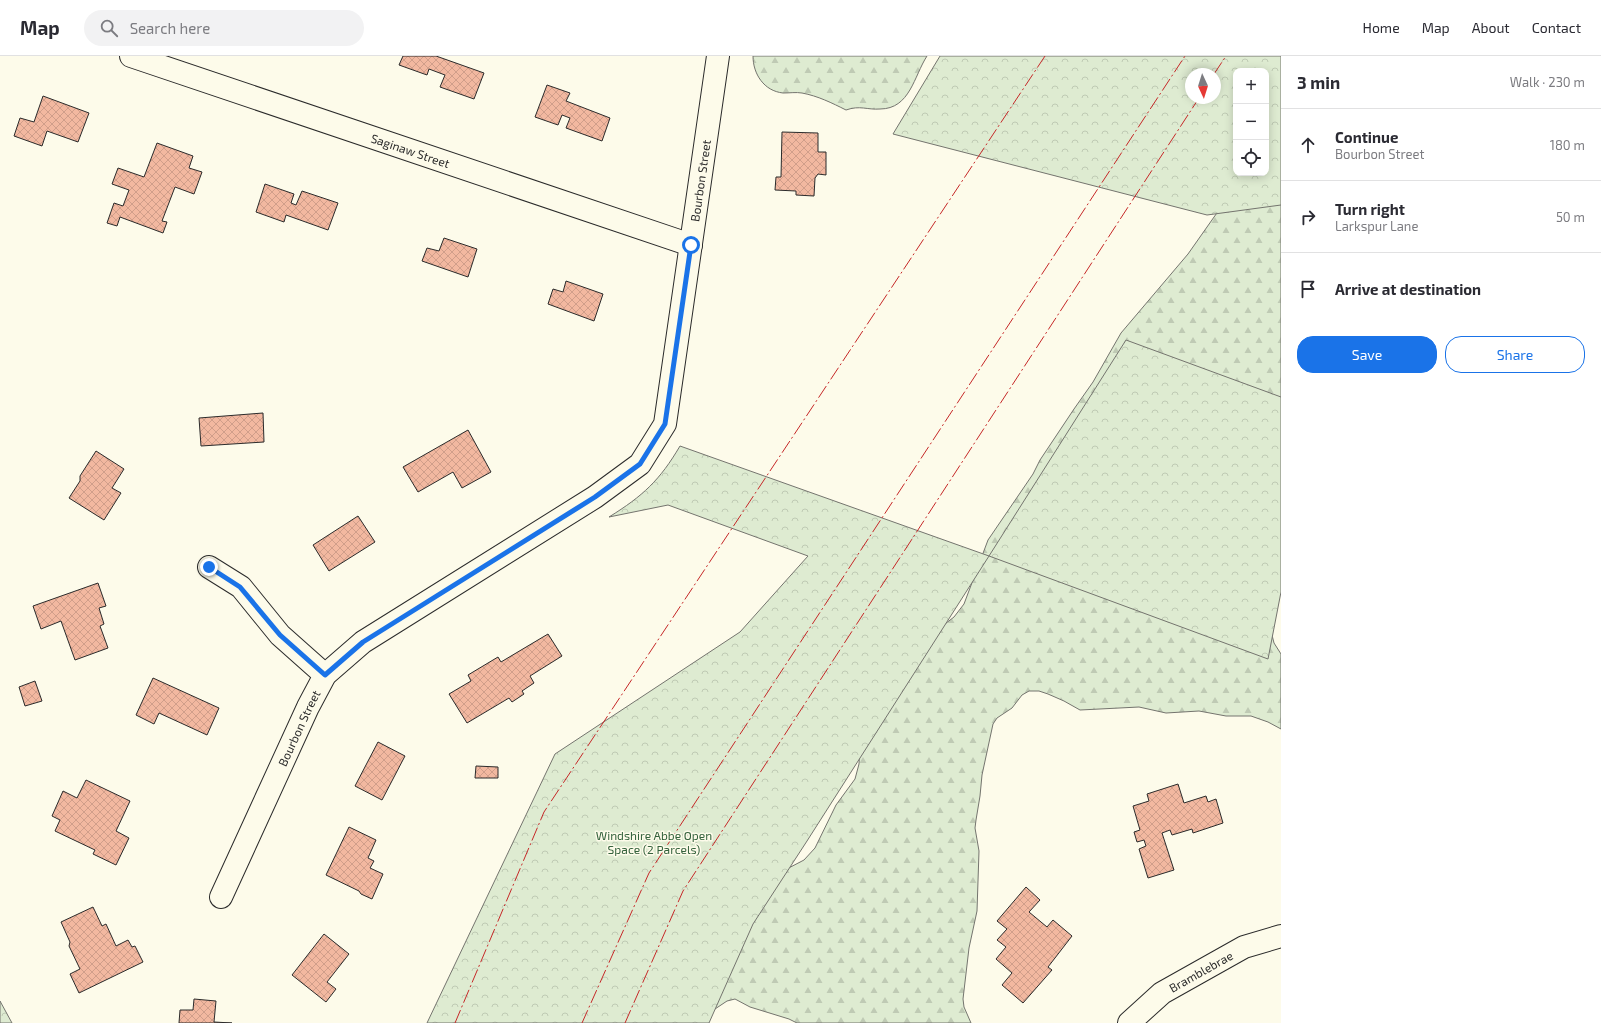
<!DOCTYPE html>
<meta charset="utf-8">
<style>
:root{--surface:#fff;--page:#f2f2f3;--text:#2b2b33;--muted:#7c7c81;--line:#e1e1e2;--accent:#1a73e8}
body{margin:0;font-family:"Exo 2",sans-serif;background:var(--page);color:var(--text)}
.controls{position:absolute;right:12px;top:12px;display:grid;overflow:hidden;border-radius:8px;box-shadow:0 2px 10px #0003}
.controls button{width:36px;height:36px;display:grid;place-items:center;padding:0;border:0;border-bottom:1px solid var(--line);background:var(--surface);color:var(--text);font:20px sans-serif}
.compass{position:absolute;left:1185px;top:12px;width:36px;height:36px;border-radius:50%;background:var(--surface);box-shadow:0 2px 10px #0003;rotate:176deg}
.stop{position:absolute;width:12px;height:12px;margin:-9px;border:3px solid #1a73e8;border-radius:50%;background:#fff}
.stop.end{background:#1a73e8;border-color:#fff;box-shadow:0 1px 4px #0008}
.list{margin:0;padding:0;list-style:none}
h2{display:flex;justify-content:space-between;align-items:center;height:52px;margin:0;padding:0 16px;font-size:17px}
h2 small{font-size:13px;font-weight:400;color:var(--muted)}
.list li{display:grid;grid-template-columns:26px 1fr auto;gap:12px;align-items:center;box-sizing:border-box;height:72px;padding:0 16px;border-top:1px solid var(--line)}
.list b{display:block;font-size:15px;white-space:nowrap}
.list p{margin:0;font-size:13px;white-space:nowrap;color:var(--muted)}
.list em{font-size:13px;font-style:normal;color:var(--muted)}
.actions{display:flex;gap:8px;padding:12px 16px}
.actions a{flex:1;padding:9px 0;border:1px solid var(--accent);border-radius:16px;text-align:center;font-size:14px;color:var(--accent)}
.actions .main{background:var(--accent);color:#fff}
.icon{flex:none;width:22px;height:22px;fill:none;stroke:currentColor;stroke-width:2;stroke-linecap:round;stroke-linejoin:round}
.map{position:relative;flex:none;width:1281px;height:967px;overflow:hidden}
header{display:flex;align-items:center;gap:24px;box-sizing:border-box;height:56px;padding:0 20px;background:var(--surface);border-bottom:1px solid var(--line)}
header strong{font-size:19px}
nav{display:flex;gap:22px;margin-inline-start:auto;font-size:14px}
.search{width:280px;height:36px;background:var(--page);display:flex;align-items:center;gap:10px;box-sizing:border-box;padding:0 14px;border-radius:22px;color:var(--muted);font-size:15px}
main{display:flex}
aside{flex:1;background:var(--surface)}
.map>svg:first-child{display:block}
</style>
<header>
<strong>Map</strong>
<div class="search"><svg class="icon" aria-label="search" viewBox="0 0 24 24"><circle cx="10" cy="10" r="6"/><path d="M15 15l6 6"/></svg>Search here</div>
<nav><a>Home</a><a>Map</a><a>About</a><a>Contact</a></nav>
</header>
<main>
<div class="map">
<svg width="1281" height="967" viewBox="0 0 1281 967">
<defs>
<pattern id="forest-firs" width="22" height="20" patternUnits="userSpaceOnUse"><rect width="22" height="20" fill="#deebd1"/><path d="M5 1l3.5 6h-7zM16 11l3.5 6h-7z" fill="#bfcab4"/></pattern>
<pattern id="park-crowns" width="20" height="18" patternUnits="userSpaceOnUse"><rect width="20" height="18" fill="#deebd1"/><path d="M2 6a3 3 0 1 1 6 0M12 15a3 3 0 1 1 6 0" fill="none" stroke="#bfcab4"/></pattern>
<pattern id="building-cross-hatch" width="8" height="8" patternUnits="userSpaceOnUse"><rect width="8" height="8" fill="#f2b8a0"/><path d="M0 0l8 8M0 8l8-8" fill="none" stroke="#d09e8a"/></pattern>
</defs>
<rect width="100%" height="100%" fill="#fdfbea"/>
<path fill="url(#forest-firs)" stroke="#74746e" d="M753,0H927C914,20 910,53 880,53C867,54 860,49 846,54C832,47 818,40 802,37C796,36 790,37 783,37C764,35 753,18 753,0Z
M1281,67V478L1272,579L1274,587L1281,598V673L1268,666L1251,660H1226L1199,655L1166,657L1139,651L1080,654L1064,645L1048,638L1039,635H1029L1022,639L1012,652L997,662L993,668L982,719L980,740L976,764L975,772L979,795L977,855L969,892L963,943L964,951L971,967H797L789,963L750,951L735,943L727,945L715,953L670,967L781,816L804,804L815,792L836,749L855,723L859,708L860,690L941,571L954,561L964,548L988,484L1033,418L1040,404L1074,353L1093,326L1121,277L1188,198L1245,117H1266Z"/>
<path fill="url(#park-crowns)" stroke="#74746e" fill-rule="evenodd" d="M940,0H1281V149L1207,159L893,78ZM1236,15H1266V117H1236ZM1191,18H1215V42H1191Z
M1126,284L1281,341V536L1268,603L989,500L807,785L753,868L709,967H427L555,698L740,576L808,500L668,449L609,461C643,440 660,424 680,390L989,500Z
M0,945L12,967H0Z"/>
<path fill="url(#building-cross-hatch)" stroke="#2b2b2b" d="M403,0H436L484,17L474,43L440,31L445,19L429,13L427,19L399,9Z
M547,29L570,37L566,45L610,62L602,85L566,72L570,62L562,59L558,69L535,61Z
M43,40L89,57L78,86L47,75L42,90L14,80L20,62L34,66Z
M782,76L818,77V96H826V119L818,118L815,122L814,140L796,139V135L775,134L776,121H781Z
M157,87L193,100L189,112L202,116L194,138L175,131L162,165L167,166L163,177L120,161L117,170L107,167L114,147L123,150L129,134L112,128L118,112L144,121Z
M265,128L294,138L291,147L296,149L302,135L338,147L328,174L286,159L284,166L256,156Z
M444,182L477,193L468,221L422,205L427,192L439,195Z
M566,225L603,238L594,265L548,248L553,233L563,236Z
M263,357L264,386L201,390L199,362Z
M468,374L491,416L462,432L453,416L418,436L403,411Z
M96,395L124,413L112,432L121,437L104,464L69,442L80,425V420Z
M358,460L375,486L329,515L313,489Z
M98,527L106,550L99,552L104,568L100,570L108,592L75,604L61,565L41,573L33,550Z
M548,578L562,600L530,620L534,627L522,635L524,638L512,646L509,642L467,667L449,638L471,625L468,619L498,601L501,606Z
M153,622L219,652L207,679L159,657L154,668L136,659Z
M35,625L42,645L25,650L19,631Z
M378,686L405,700L382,744L355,730Z
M476,710L498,711V722H475Z
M86,724L130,745L116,775L129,782L116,809L93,798L95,794L55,775L60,764L52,760L63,735L77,742Z
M1178,728L1184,747L1206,740L1208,746L1216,743L1223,767L1193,777L1192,773L1172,779L1170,774L1162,777L1174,814L1148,822L1139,793L1146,790L1144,784L1137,786L1134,776L1140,774L1133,750L1149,745L1147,738Z
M349,771L376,784L368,802L374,805L370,812L383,818L372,843L361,838L359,835L326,819Z
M1026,831L1040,844L1029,856L1047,871L1053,864L1072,880L1048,911L1052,914L1023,947L1002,929L1012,917L996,903L1006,891L997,884L1007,873L997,865Z
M93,851L102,870L106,868L116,890L128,884L132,891L135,890L143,906L79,937L70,918L80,913L69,890L70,886L61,866Z
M324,878L349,898L327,926L336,933L326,946L292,919Z
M194,943L216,945L214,966L232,967H179L180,954H193Z"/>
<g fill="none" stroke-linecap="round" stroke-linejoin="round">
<defs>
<g id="minor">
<path id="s1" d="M131,0L691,189"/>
<path d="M209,511L241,531L280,579L325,619"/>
<path id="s2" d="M221,841L308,651L325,619L363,586L595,441L640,408L665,368L718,0"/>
<path id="s3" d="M1129,967L1162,937L1244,891L1281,880"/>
</g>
</defs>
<use href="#minor" stroke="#2b2b2b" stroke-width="24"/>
<use href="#minor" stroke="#fdfbea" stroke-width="22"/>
<path stroke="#c62828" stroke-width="1" stroke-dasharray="14 3 2 3" stroke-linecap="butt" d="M1214,18L1226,0
M455,967L544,756L1045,0
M582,967L649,817L1185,0
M625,967L683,835L1199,42"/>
</g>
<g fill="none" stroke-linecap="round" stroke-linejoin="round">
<path stroke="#1a73e8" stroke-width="5" d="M209,511L240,531L280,579L325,619L363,586L595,441L640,408L665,368L691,189"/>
</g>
<g text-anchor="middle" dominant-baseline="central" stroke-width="3" stroke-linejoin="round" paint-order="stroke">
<g font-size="12" fill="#2b2b2b" stroke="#fdfbea">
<text stroke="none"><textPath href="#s1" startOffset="295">Saginaw Street</textPath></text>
<text stroke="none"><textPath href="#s2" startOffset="918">Bourbon Street</textPath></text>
<text stroke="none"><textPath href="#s2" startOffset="186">Bourbon Street</textPath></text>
<text stroke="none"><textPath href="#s3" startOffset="89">Bramblebrae</textPath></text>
</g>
<g font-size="12" fill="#34623c" stroke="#fdfbea">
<text x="654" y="779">Windshire Abbe Open<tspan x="654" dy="14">Space (2 Parcels)</tspan></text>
</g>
</g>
</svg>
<div class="controls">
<button>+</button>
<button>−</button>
<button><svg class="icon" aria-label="locate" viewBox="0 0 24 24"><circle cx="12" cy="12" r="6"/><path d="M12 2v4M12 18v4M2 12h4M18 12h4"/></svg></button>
</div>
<svg class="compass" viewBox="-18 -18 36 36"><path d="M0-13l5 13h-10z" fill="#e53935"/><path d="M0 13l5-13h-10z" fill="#7c7c81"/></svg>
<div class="stop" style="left:691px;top:189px"></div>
<div class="stop end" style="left:209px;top:511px"></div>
</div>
<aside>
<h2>3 min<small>Walk · 230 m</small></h2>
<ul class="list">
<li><svg class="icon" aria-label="ahead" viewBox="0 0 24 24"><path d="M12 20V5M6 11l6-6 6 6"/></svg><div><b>Continue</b><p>Bourbon Street</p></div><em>180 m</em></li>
<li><svg class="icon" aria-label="right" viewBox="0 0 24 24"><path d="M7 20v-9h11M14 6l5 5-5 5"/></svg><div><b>Turn right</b><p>Larkspur Lane</p></div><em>50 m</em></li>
<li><svg class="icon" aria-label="arrive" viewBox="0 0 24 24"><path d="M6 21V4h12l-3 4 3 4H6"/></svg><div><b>Arrive at destination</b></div></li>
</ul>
<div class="actions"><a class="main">Save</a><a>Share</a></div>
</aside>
</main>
